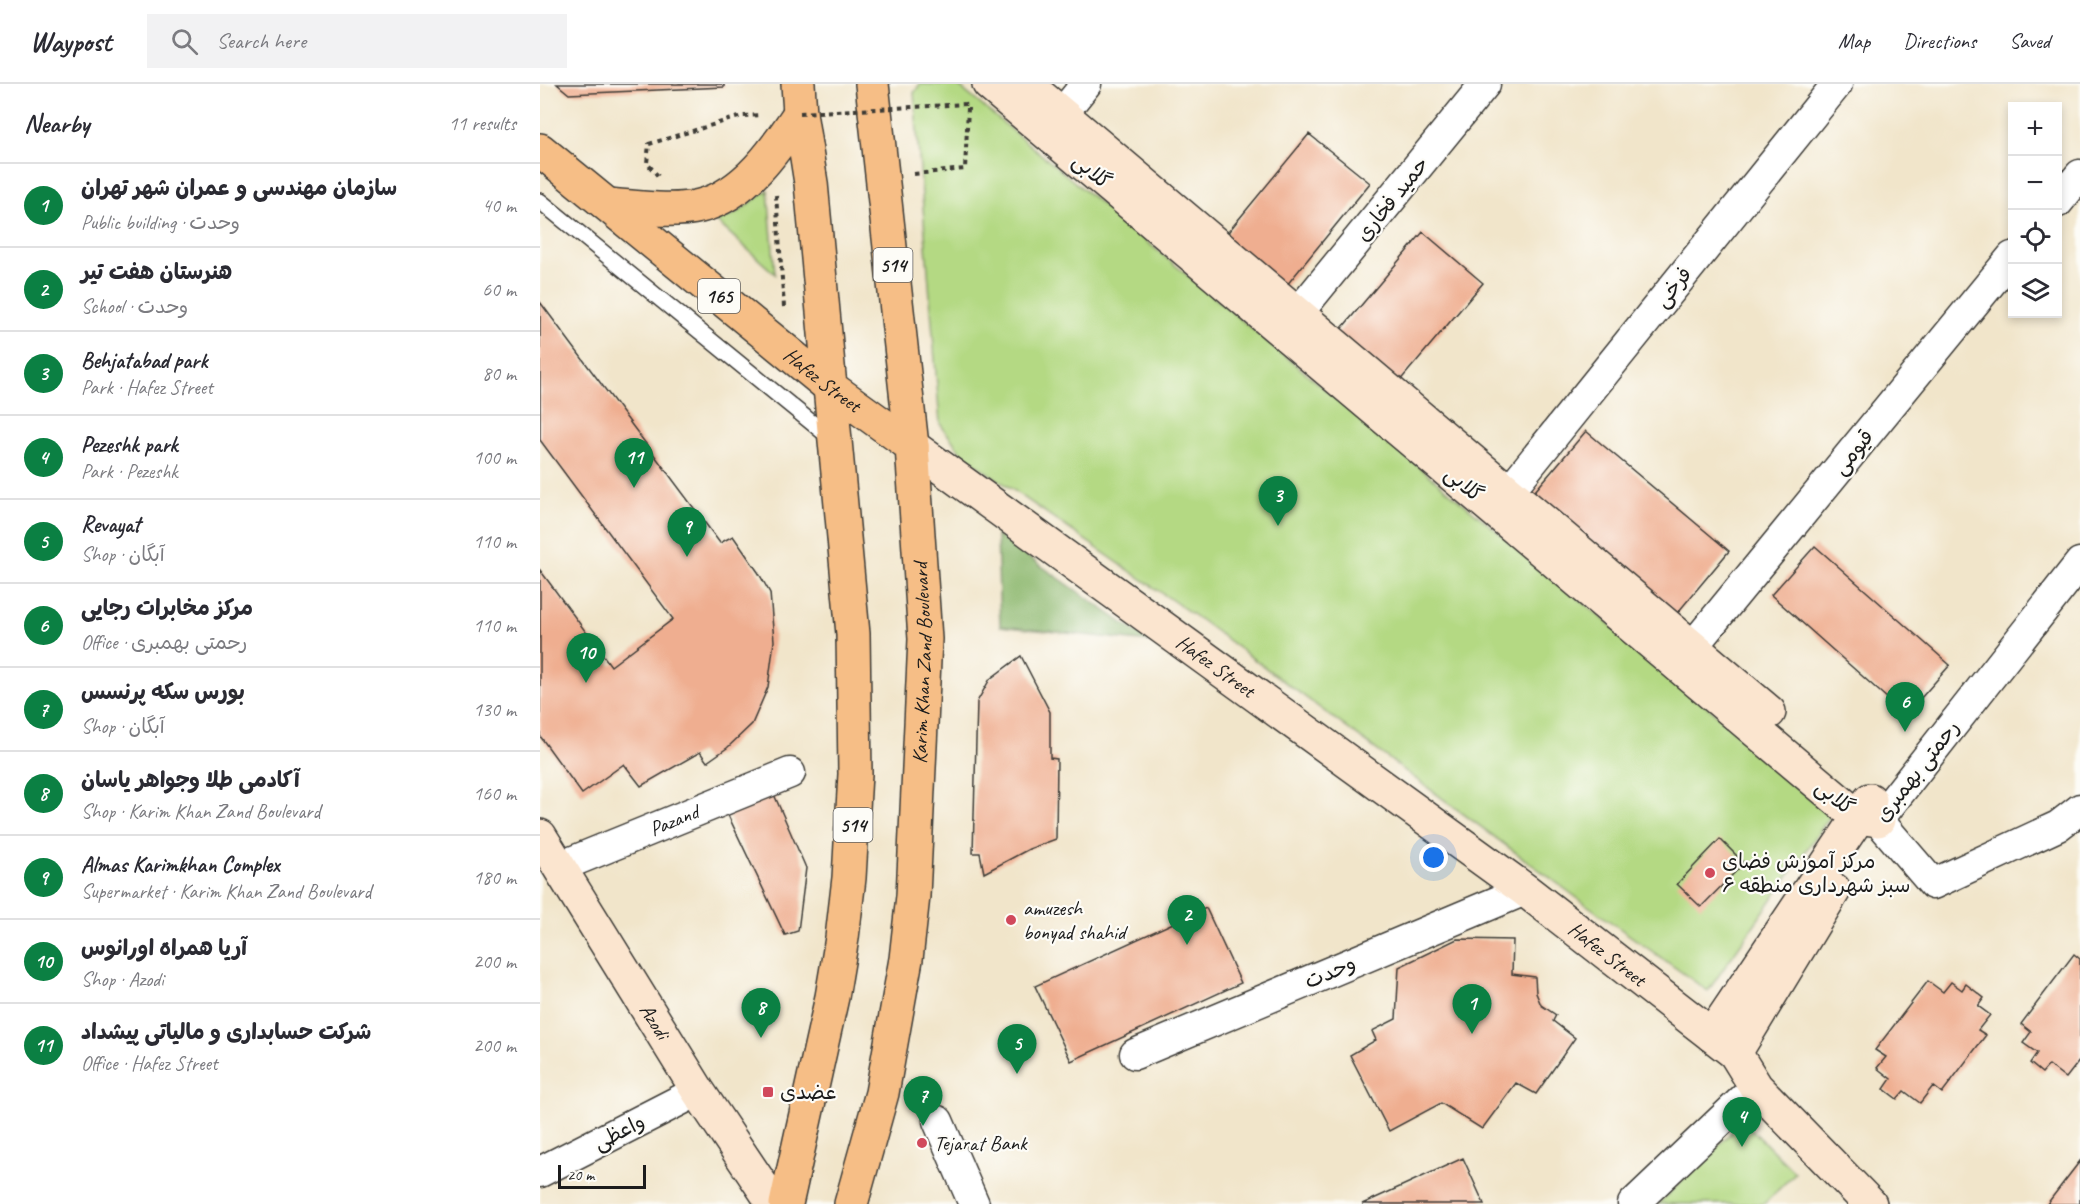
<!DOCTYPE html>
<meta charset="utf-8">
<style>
:root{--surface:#fff;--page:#f2f2f3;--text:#2b2b33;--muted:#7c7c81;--line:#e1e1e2;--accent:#0b8043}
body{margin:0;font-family:Caveat,"Playpen Sans Arabic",sans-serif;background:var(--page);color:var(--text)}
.controls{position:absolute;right:18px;top:18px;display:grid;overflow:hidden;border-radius:0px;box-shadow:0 3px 9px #0003}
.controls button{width:54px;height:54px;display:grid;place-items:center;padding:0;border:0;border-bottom:2px solid var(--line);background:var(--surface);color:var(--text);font:30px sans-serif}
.scale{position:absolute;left:18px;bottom:15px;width:88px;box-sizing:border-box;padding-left:6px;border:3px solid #1c1c1c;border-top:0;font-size:16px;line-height:21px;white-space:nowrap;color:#1c1c1c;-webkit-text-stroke:4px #fdfcf7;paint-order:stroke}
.you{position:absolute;left:894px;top:774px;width:21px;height:21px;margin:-15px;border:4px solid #fff;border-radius:50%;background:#1a73e8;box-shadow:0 0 0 9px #1a73e833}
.badge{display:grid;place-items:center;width:39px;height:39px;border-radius:50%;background:var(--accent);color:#fff;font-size:20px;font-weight:700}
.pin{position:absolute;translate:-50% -50px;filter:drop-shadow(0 2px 3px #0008)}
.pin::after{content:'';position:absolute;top:32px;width:21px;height:18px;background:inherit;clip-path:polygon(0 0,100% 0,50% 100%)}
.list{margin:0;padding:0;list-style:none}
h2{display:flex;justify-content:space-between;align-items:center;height:78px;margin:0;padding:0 24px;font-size:26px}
h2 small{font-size:20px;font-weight:400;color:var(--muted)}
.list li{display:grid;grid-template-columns:39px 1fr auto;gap:18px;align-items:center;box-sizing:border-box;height:84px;padding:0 24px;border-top:2px solid var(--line)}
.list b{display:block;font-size:22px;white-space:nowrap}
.list p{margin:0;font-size:20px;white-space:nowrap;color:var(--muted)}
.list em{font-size:20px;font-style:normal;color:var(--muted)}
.icon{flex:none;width:33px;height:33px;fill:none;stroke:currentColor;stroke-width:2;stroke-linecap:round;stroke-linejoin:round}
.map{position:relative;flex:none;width:1540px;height:1120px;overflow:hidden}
header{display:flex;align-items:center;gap:36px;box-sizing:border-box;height:84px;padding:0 30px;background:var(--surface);border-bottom:2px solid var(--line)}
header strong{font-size:28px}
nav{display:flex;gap:33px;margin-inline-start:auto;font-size:21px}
.search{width:420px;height:54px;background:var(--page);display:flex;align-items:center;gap:15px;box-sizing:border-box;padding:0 21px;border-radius:0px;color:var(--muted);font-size:22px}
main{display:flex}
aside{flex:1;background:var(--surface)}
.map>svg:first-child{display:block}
</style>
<header>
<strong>Waypost</strong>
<div class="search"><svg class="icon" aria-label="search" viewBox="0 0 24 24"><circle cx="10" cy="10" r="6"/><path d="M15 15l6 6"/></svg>Search here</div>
<nav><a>Map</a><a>Directions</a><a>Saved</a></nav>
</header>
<main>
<aside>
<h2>Nearby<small>11 results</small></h2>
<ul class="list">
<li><span class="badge">1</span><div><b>سازمان مهندسی و عمران شهر تهران</b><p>Public building · وحدت</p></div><em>40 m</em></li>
<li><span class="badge">2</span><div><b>هنرستان هفت تیر</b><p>School · وحدت</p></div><em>60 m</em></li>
<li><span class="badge">3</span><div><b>Behjatabad park</b><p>Park · Hafez Street</p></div><em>80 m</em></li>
<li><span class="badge">4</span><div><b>Pezeshk park</b><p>Park · Pezeshk</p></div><em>100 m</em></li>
<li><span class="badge">5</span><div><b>Revayat</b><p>Shop · آبگان</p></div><em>110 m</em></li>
<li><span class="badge">6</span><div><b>مرکز مخابرات رجایی</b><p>Office · رحمتی بهمبری</p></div><em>110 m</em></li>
<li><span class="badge">7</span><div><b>بورس سکه پرنسس</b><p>Shop · آبگان</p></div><em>130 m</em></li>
<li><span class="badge">8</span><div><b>آکادمی طلا وجواهر یاسان</b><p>Shop · Karim Khan Zand Boulevard</p></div><em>160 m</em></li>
<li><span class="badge">9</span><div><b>Almas Karimkhan Complex</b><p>Supermarket · Karim Khan Zand Boulevard</p></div><em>180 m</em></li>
<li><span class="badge">10</span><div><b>آریا همراه اورانوس</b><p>Shop · Azodi</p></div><em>200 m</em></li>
<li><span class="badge">11</span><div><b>شرکت حسابداری و مالیاتی پیشداد</b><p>Office · Hafez Street</p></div><em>200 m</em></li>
</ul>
</aside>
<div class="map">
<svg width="1540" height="1120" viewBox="0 0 1540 1120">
<rect width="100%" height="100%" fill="#fdfcf7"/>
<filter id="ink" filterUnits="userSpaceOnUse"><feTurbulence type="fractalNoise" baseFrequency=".0167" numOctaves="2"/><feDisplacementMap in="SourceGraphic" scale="12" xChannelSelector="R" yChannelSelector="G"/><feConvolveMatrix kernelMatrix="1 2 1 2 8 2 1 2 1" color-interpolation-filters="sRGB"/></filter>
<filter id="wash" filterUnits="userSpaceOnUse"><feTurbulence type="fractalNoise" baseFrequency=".008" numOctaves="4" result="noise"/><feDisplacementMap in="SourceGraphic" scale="24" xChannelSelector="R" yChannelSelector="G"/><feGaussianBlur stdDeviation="1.35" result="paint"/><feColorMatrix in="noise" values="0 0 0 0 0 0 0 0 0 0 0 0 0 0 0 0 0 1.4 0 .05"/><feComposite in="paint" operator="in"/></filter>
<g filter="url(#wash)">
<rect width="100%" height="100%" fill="#f1e5ca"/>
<path fill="#b4d983" stroke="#687a50" stroke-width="1.5" d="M380,0H416L1137,596L1291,731L1168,907L1044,819L662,537L424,372L400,340L374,9Z
M228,106L235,190L176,137L195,130Z
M1203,1037L1255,1089L1224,1120H1118Z"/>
<path fill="#8fb971" stroke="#566a46" stroke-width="1.5" d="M457,451L610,558L460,542Z"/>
<g id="blocks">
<path fill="#efae90" d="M17,0H184V3L29,10Z
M769,50L830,99L742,207L680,158Z
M883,148L943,199L852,306L792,256Z
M0,218L180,459L193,452L218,488L230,509L234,557L228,603L212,640L187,664L167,678L160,668L101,702L84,680L42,710L0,652V486L71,582L133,535L0,356Z
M1046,347L1189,467L1134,533L990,413Z
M1275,462L1410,581L1366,631L1231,511Z
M481,572L510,628V674L517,675L516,755L489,765L444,789L440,769H433L437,618L450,595Z
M233,708L266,784L258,847L245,851L188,731Z
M1180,755L1204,779L1161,823L1137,800Z
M666,824L701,899L531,977L495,902Z
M917,855L973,856L972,890L995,893L996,909L1001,921L1016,931L1013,937L1035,954L996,1010L976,999L942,1045L901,1019L849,1047L810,971L836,956L832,947L856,935L859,883Z
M1534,870L1540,875V976L1526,994L1509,981L1502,989L1490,979L1497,969L1483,959L1491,948L1481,940Z
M1388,897L1403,908L1411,898L1422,906L1426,900L1444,914L1438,922L1450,931L1438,946L1446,951L1402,1009L1393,1002L1380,1019L1364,1007L1357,1015L1344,1005L1351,995L1337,984L1346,973L1335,966Z
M923,1074L944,1120H822L829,1117Z
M1540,1077V1120H1507Z"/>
</g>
</g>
<g filter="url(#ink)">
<use href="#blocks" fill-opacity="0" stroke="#3c3a36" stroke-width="1.5"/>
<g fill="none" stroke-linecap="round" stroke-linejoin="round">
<defs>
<path id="lane" d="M0,117L293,356"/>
<g id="street">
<path d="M522,30L546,0"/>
<path d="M1518,118L1540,91"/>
<path d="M758,229L945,0"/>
<path d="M969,407L1297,0"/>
<path d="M1540,479L1338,736L1393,800L1518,742L1540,725"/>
<path d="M1153,562L1472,173"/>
<path id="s1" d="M19,783L250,689"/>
<path d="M595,970L985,806"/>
<path d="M398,1037L434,1120"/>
<path d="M0,1088L158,1007"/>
<path d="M1093,1120L1216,1003"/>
</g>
<g id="secondary">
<path d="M449,0L1318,733L1338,736"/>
<path d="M486,0L1229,628"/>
<path id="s2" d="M372,362L985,806L1195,969L1216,1003L1330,1120"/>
<path id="s3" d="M0,752L158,1007L234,1120"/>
<path d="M1172,951L1330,716"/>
<path d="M1195,969L1294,806"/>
</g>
<g id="primary">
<path id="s4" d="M0,66L290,303L372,362"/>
<path d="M68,121C97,123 132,129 160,122C205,111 236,65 260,29"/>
<path d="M246,1120L292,913L302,854L309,794L315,690L313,550L271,99L260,29L258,0"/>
<path id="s5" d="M311,1120L342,1009L366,875L373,812L385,555L372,362L332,0"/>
</g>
</defs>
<use href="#lane" stroke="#3c3a36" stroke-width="18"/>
<use href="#street" stroke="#3c3a36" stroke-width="33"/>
<use href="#secondary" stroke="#3c3a36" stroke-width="36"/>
<use href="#primary" stroke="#3c3a36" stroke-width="36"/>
<path stroke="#3c3a36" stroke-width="4" stroke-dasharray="4.5 4.5" stroke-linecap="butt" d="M374,90L425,85L428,24
M118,92L107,79L109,60L202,32L220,31
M236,111L244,223"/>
<use href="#lane" stroke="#fff" stroke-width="15"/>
<use href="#street" stroke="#fff" stroke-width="30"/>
<use href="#secondary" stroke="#fbe5cf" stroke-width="33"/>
<use href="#primary" stroke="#f6be86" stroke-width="33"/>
<path stroke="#3c3a36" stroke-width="4" stroke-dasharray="4.5 4.5" stroke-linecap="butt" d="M260,29L428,20"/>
</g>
</g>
<g fill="#d1495b" stroke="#fdfcf7" stroke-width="2">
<circle cx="1170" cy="789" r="6"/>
<circle cx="471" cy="836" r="6"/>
<rect x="222" y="1002" width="12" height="12" rx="3"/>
<circle cx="382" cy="1059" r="6"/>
</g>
<g text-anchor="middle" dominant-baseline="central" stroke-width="4.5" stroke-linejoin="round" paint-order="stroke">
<g fill="#fdfcf7" stroke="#605f5e" stroke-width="1.5">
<rect x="333.5" y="164" width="39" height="34" rx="4.5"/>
<rect x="158" y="195" width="42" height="34" rx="4.5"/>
<rect x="293.5" y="724" width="39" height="34" rx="4.5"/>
</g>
<g font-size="20" font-weight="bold" fill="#1c1c1c">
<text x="353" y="181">514</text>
<text x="179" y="212">165</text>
<text x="313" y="741">514</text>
</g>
<g font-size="21" fill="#1c1c1c" stroke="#fdfcf7">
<text transform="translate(552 87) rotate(40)">گلابی</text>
<text transform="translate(852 115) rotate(-51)">حمید فخاری</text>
<text transform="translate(1133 203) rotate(-51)">فرخی</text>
<text stroke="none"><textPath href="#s4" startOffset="364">Hafez Street</textPath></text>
<text transform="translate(1313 368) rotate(-51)">قیومی</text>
<text transform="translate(924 400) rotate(40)">گلابی</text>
<text stroke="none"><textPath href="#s5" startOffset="548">Karim Khan Zand Boulevard</textPath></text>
<text stroke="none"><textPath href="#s2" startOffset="375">Hafez Street</textPath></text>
<text transform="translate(1377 687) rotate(-52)">رحمتی بهمبری</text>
<text transform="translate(1295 713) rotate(39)">گلابی</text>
<text stroke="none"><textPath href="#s1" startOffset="124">Pazand</textPath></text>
<text stroke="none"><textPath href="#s2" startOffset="861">Hafez Street</textPath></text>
<text transform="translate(790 888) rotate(-23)">وحدت</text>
<text stroke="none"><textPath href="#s3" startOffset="218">Azodi</textPath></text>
<text transform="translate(79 1048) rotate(-27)">واعظی</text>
</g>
<g font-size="21" fill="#1c1c1c" stroke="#fdfcf7" text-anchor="start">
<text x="1182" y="777">مرکز آموزش فضای<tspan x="1182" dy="24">سبز شهرداری منطقه ۶</tspan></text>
<text x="483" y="824">amuzesh<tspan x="483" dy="24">bonyad shahid</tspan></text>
<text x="240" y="1008">عضدی</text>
<text x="394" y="1059">Tejarat Bank</text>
</g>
</g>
</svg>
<div class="controls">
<button>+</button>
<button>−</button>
<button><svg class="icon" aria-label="locate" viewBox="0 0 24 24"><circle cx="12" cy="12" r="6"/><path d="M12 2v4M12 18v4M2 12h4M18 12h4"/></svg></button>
<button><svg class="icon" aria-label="layers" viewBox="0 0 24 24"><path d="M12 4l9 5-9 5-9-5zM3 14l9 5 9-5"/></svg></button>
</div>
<div class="scale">20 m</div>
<div class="you"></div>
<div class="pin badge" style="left:932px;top:950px">1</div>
<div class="pin badge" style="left:647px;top:861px">2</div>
<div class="pin badge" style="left:738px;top:442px">3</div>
<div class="pin badge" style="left:1202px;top:1063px">4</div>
<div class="pin badge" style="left:477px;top:990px">5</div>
<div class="pin badge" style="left:1365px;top:648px">6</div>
<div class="pin badge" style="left:383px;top:1042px">7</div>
<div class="pin badge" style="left:221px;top:954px">8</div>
<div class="pin badge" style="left:147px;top:473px">9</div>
<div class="pin badge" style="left:46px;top:599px">10</div>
<div class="pin badge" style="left:94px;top:404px">11</div>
</div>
</main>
